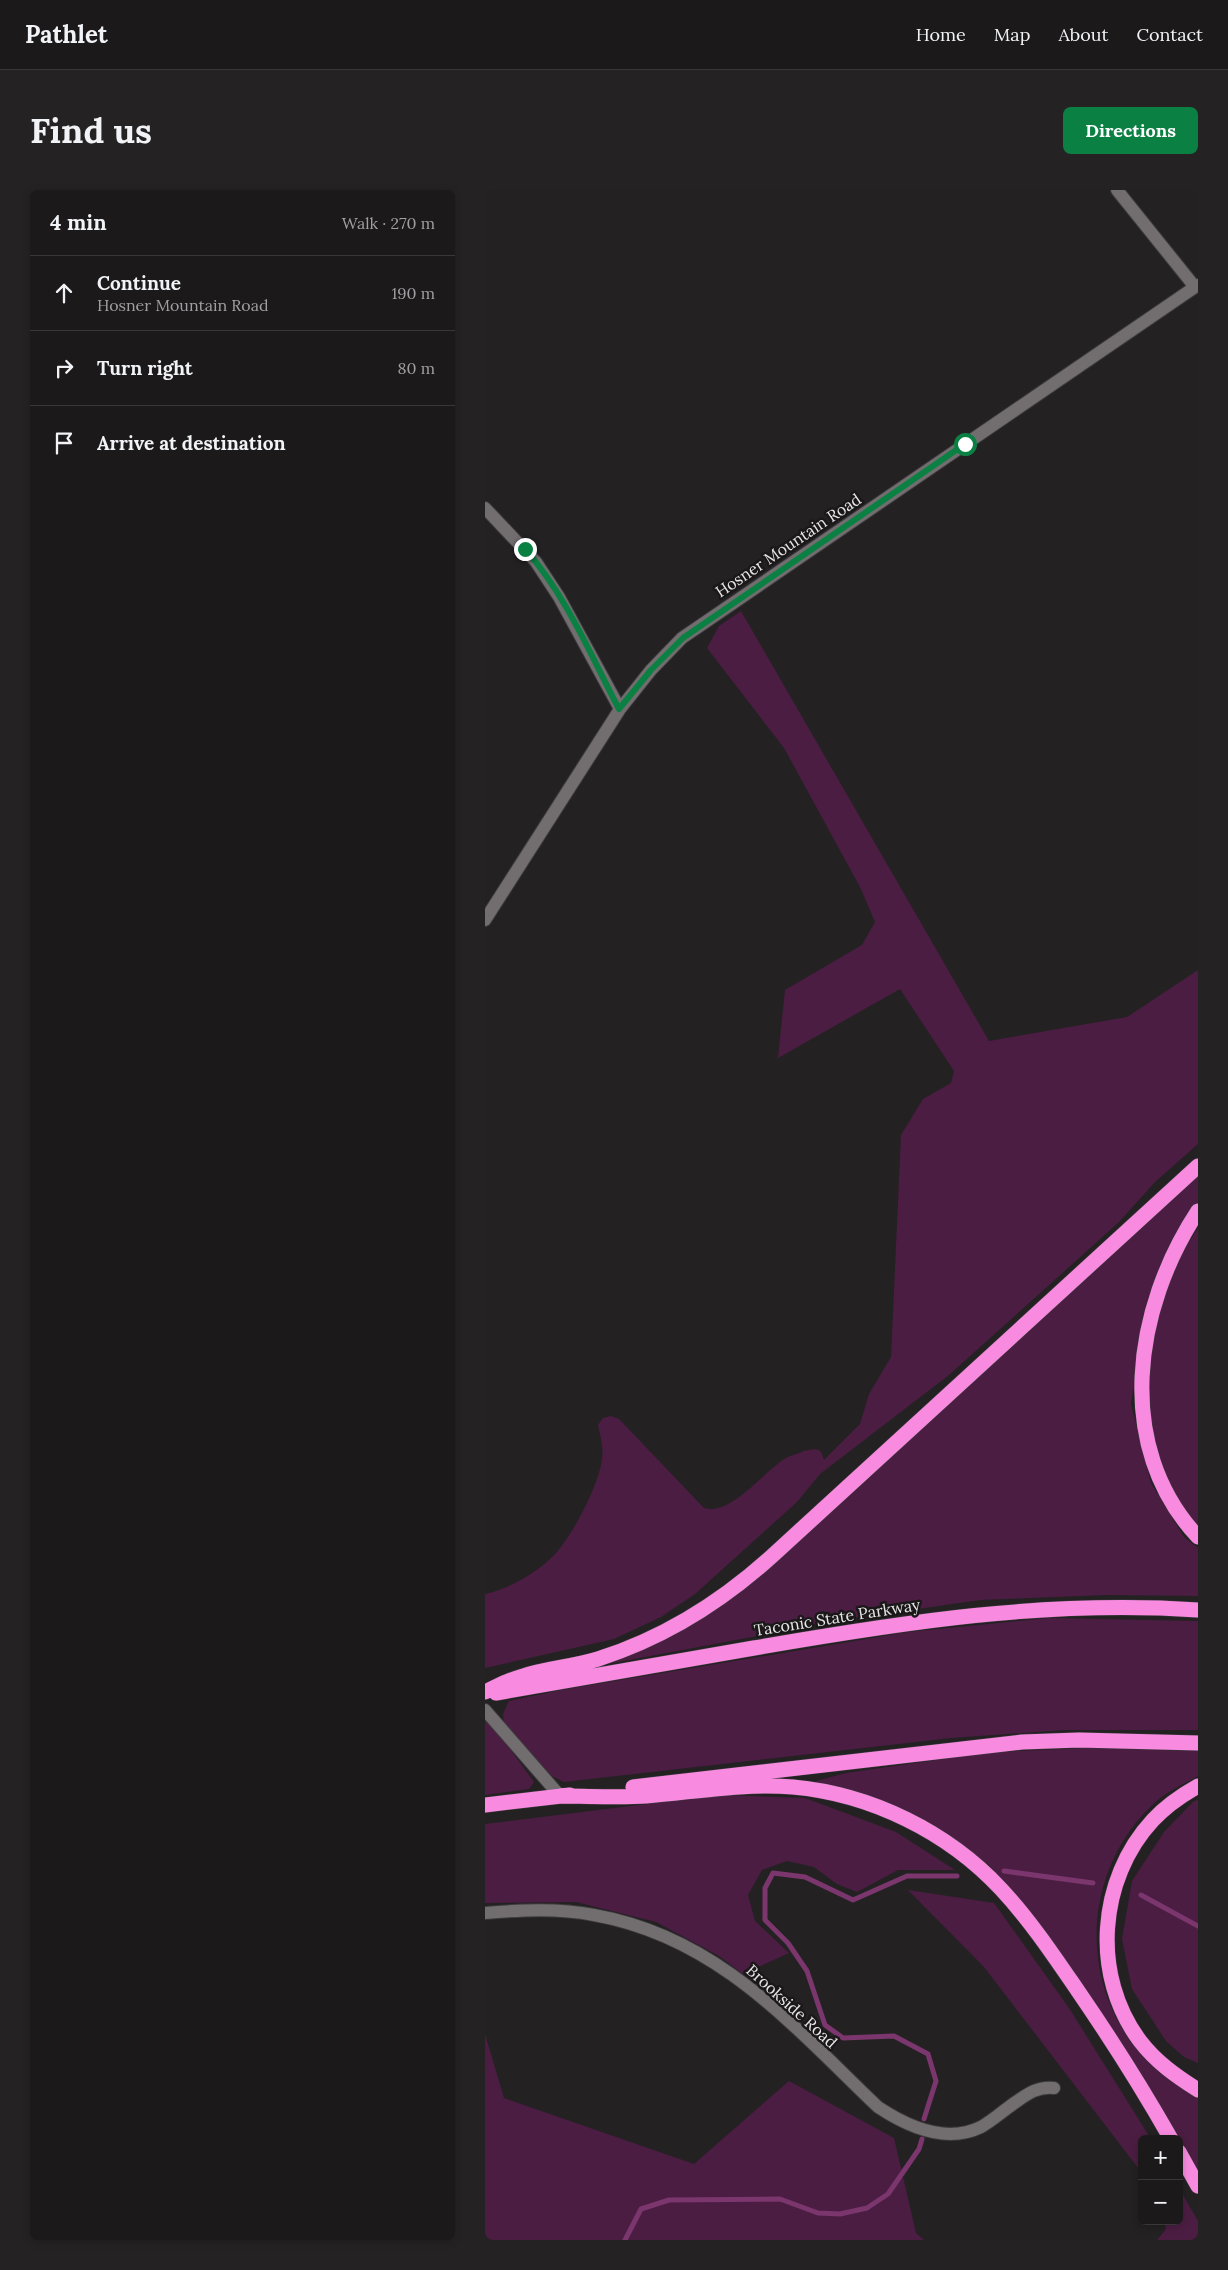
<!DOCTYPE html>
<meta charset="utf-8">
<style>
:root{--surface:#1b191a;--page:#242223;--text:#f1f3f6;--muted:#a0a0a2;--line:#393839;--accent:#0b8043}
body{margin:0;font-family:Lora,serif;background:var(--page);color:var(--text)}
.controls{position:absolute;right:15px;bottom:15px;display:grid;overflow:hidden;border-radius:8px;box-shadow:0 2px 8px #0003}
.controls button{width:45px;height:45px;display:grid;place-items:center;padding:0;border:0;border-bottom:1px solid var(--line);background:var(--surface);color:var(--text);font:25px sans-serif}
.stop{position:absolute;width:15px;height:15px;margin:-11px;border:4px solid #0b8043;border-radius:50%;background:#fff}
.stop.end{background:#0b8043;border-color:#fff;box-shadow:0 1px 5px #0008}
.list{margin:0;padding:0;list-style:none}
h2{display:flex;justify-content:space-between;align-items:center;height:65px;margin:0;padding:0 20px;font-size:21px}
h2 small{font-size:16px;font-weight:400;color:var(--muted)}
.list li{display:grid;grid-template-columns:32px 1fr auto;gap:15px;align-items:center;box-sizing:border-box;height:75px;padding:0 20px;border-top:1px solid var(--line)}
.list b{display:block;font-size:19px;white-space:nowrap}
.list p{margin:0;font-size:16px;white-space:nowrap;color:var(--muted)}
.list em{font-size:16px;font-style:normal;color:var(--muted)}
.icon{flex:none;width:28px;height:28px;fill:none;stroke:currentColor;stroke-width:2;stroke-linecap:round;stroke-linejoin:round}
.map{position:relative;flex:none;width:713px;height:2050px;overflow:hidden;border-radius:8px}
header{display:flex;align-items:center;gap:30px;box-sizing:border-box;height:70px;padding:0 25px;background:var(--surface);border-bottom:1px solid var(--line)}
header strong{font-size:24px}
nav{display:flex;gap:28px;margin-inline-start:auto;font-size:18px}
.intro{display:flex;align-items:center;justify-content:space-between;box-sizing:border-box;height:120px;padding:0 30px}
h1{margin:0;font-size:35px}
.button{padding:12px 22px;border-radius:8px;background:var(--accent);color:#fff;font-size:18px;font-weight:700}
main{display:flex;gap:30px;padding:0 30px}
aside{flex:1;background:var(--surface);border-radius:8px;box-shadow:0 2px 8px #0003}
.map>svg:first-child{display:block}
</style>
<header>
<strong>Pathlet</strong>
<nav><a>Home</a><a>Map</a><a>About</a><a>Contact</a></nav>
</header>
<div class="intro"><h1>Find us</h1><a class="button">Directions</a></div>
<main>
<aside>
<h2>4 min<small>Walk · 270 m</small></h2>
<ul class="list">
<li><svg class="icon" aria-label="ahead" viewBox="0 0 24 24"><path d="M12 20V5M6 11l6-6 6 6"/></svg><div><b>Continue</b><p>Hosner Mountain Road</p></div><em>190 m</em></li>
<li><svg class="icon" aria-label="right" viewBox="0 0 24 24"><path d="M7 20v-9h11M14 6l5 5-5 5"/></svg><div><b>Turn right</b></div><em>80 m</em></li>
<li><svg class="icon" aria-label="arrive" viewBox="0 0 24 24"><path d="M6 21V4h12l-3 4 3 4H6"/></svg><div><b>Arrive at destination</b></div></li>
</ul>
</aside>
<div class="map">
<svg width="713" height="2050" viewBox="0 0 713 2050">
<rect width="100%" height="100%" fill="#242123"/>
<path fill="#4b1d42" d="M256,421L504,851L642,827L713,780V954L670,992L634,1032L464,1185L335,1284L312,1312L210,1404L176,1427L129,1449L0,1478V1404C23,1399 46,1386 64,1370C84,1353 114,1296 117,1269C119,1257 115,1246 113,1235L118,1228L126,1226L134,1229L219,1318C245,1327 280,1280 301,1268C306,1265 313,1264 319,1261C323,1260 330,1258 334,1260C337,1262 338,1267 339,1270L375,1234L384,1204L406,1167L416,945L438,909L466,893L469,881L415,799L293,868L300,800L377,755L390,732L375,697L299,558L222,458L234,436Z
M713,983V1012L686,1051L658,1125L646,1214L666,1293L699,1347L713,1358V1406L624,1405L495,1410L357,1430L112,1476L218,1426Z
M713,1038V1335C647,1265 653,1148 695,1067C700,1057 707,1048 713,1038Z
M564,1428L713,1431V1540H579L466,1548L79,1592L67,1586L19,1536L18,1524L24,1511L76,1500L423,1442Z
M0,1531L14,1544L49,1592L44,1599L0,1605Z
M604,1558L713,1561V1586C701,1593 685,1600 674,1609C603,1670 591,1776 646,1852C663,1875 689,1891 713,1906V1984L694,1949L537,1712L503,1674L452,1639L334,1594L331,1591L361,1583L506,1562Z
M234,1605L320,1608L411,1642L470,1680H413L372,1702L352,1694L329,1677L302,1671L277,1680L263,1705L270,1731L304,1763L258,1784L234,1766L171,1732L91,1712L0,1713V1634Z
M713,1610V1873L699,1867L681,1851L647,1799L637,1749L647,1691L679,1642L709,1611Z
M423,1700L509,1713L584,1818L666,1949H657V1983L499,1777Z
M0,1844L19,1908L209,1974L304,1891L409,1948L431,2043L439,2050H0Z
M694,1998L713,2031V2050H672L681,2039L679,2031H694Z"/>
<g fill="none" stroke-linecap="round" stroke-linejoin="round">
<path stroke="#7a366d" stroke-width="5" d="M519,1681L608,1693
M656,1705L713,1736
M439,1929L451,1891L443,1864L409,1846L358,1848L340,1835L322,1781L303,1753L280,1730V1698L288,1683L320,1687L368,1710L422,1686H472
M140,2050L156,2019L184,2010L295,2009L333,2023L355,2024L382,2018L403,2004L434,1959L437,1949"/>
<defs>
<path id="minor" d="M632,0L710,97
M0,318L51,372L74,407L135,519
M0,730L135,519L166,480L197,448L713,95
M0,1520L75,1606
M0,1723C37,1720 73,1718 109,1725C233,1747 307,1835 393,1917C423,1937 461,1954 496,1937C507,1931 518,1921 528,1914C541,1905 552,1896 569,1898"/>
<path id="highway" d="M713,1021C649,1118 628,1256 713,1347
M0,1502C11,1497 23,1490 35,1487C60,1478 88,1477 113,1469C179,1448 235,1413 286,1367L713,976
M11,1503C97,1488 183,1473 269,1458C419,1432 560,1410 713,1420
M713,1596C697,1605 681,1616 668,1630C613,1689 606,1786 655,1851C671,1872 691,1886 713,1900
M148,1597L537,1552L594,1550L713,1553
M75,1606C104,1606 133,1608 161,1606C210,1602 258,1593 308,1597C386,1604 463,1642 516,1699C545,1730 569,1766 593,1801C626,1849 657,1898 686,1949
M0,1615L85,1605
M694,1962L713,1996"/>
</defs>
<use href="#minor" stroke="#3d3b3d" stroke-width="14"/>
<use href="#highway" stroke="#3d3b3d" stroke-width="16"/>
<use href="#minor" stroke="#726e70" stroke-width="12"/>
<use href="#highway" stroke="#f88be0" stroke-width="15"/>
</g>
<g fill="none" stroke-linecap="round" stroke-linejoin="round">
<path stroke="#0b8043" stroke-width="6" d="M40,359C81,405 106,466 134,519L166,480L198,448L480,254"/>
</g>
<g text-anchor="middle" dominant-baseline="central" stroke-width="5" stroke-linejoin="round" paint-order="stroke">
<g font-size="16" fill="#e9e6e8" stroke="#1b181a">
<text transform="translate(303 355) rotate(-34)">Hosner Mountain Road</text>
<text transform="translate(352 1427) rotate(-9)">Taconic State Parkway</text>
<text transform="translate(307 1816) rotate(42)">Brookside Road</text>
</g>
</g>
</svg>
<div class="controls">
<button>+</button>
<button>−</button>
</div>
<div class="stop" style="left:480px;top:254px"></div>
<div class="stop end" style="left:40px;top:359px"></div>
</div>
</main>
